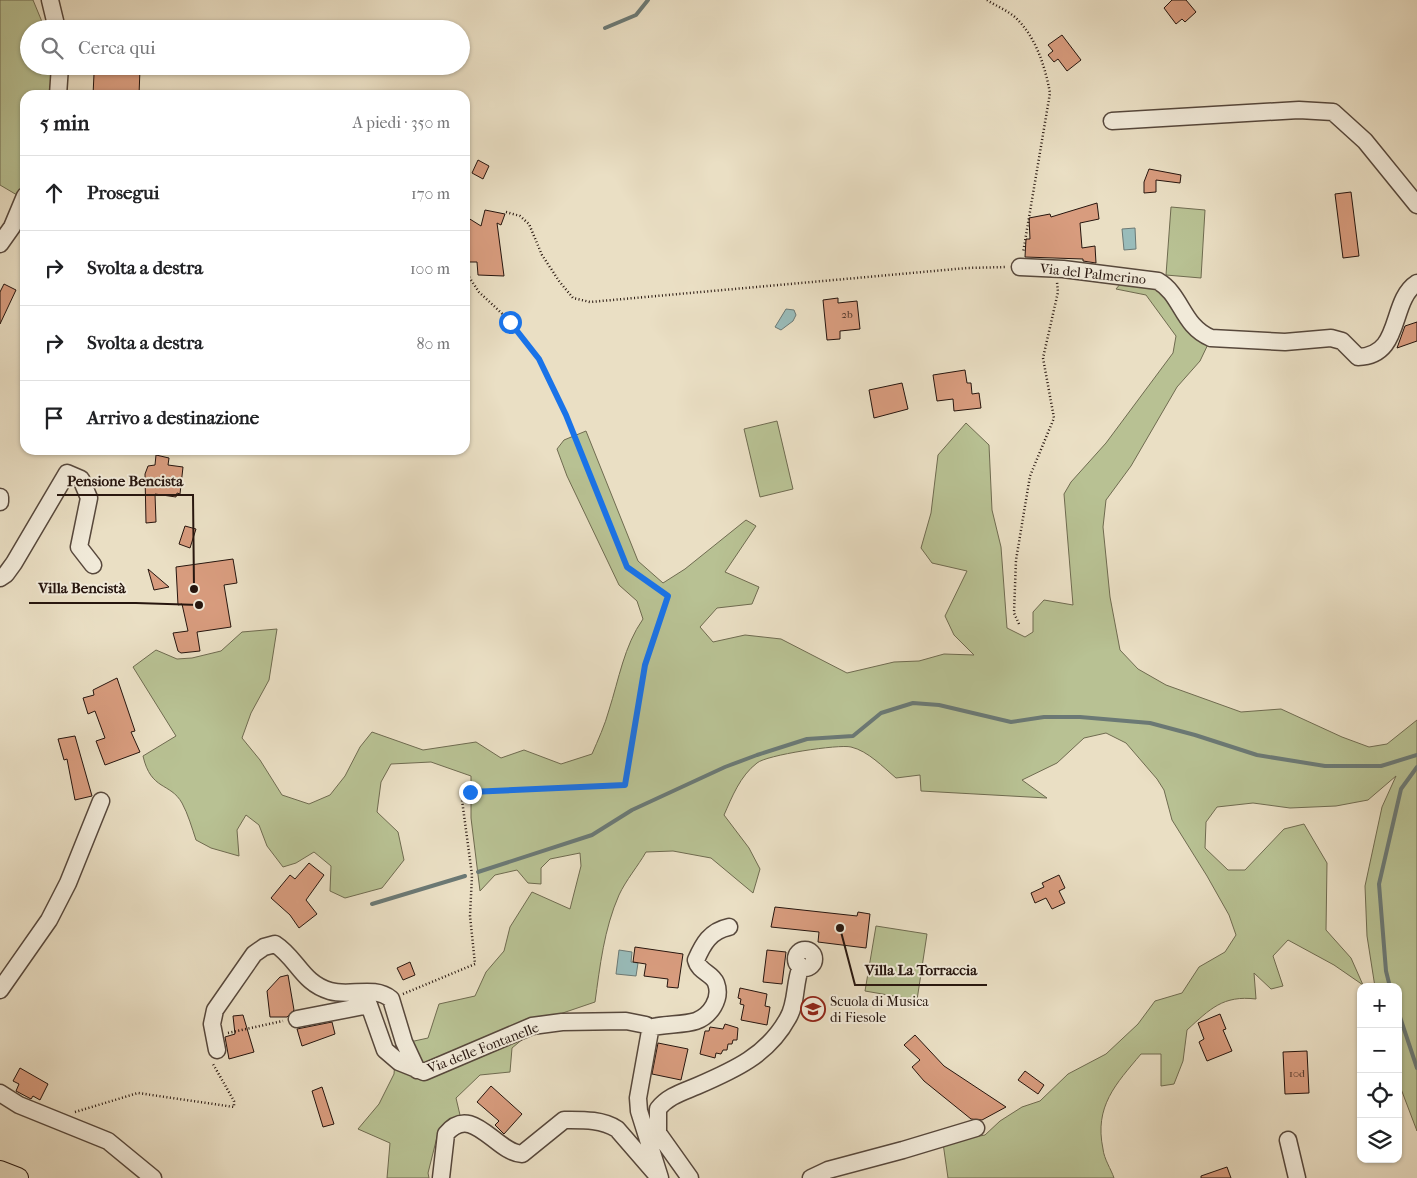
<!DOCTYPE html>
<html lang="it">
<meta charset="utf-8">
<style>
:root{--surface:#fff;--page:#f6f6f6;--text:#202124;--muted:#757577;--line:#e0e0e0}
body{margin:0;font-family:"IM FELL French Canon",serif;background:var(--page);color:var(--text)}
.controls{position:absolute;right:15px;bottom:15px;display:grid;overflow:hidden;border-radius:10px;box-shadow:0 1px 4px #0004}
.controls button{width:45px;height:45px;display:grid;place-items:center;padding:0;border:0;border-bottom:1px solid var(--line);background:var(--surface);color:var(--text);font:25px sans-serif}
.stop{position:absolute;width:15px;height:15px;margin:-11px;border:4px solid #1a73e8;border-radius:50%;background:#fff}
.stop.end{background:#1a73e8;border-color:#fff;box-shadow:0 1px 5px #0008}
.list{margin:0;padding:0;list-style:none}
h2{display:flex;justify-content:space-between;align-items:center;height:65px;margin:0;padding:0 20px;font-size:21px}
h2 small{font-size:16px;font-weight:400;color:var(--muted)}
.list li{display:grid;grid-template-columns:32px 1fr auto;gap:15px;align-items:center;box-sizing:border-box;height:75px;padding:0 20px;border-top:1px solid var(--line)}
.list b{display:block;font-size:19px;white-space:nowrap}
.list em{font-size:16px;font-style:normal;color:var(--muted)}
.icon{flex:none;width:28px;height:28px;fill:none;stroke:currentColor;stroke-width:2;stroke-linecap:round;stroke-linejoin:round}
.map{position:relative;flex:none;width:1417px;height:1178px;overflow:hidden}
.search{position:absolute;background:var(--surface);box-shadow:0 1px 4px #0004;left:20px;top:20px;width:450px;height:55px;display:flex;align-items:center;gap:12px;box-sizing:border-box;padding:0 18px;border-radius:28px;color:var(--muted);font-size:19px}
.panel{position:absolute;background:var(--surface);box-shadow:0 1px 4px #0004;left:20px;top:90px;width:450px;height:365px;border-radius:15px}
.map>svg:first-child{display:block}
</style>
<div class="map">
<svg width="1417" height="1178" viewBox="0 0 1417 1178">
<rect width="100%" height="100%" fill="#eadfc4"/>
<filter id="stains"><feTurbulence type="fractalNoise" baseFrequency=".004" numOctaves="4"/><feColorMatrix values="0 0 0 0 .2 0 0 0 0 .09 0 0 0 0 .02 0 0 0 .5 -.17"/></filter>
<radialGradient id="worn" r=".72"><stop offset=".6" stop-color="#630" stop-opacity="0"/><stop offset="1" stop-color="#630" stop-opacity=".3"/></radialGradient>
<path fill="#b8c193" stroke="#6f6b50" d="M0,0H33L45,29H29V66H53L49,95H25V180L17,195L0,185Z
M1171,207L1205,210L1201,278L1166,275Z
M1127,276L1158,281L1211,338L1200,361L1177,387L1131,466L1106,500L1103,527L1110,597L1120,650L1138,669L1166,685L1241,712L1281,709L1342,737L1369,747L1387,744L1417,720V1131L1398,1081V987H1375L1367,936L1365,886L1382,807L1396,776L1368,800L1336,806L1290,808L1253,803L1217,807L1206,822L1205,848L1228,870H1245L1284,829L1304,824L1327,863L1326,930L1351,958L1363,985L1334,965L1288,940L1273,956L1283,986L1271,989L1254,973L1256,999C1223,995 1210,1009 1187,1030L1183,1061L1174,1084L1161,1086V1054H1141C1116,1084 1094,1106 1103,1149C1104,1159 1111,1169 1114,1178H948L943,1143L985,1135L1000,1121L1022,1107L1040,1101L1068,1074L1106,1054L1138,1024L1155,1001L1182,993L1199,967L1225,952L1236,935L1229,915L1207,876L1172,820L1164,790L1157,779L1126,743L1106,733L1084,738L1057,763L1022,780L1047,798L921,791L920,775L896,778C883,767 868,751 851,747C839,744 766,755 757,763C740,776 732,797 724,815L749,848L760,869L753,893L711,858L673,851L646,852C638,866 626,880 619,895C604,929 600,966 595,1002L548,1018L512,1048L510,1072L480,1075L456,1098L460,1115L438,1133L428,1173L429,1178H387L390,1143L358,1129L379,1104L394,1074L396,1045L428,1038L439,1004L475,996L486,972L504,951L510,927L532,892L570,909L581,866L580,853L550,859L541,868V884L528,883L517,870L495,875L480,891L471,818V776L431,762L391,764L381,782L377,812L398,832L404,860L382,888L345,898L330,891L331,866L314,852L296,863L283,867L267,846L259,825L246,815L237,830L239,856L211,848L196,840C192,828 188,814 182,803C170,782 151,791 143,756L176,736L133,667L156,650L177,659L192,658L221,651L242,632L277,629L269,680L251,713L242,738L260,760L282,795L309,804L330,795L345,776L360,747L372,732L423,750L476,742L501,758L524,750L561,764L592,754C598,740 605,725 609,710C619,679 624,646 643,619L637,601L619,585L567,476L557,449L564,440L586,431L638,561L663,583L685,569L746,520L756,526L725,572L759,587L752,604L717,608L700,627L713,642L745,635L781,639L847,673L894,662L919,661L944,654L974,655L954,635L945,616L967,571L932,563L921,548L931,513L938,455L966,423L989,445L992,510L1001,547L1007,628L1025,637L1033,632V612L1044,600L1073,605L1064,494L1071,482L1106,443L1173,353L1176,336L1146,295L1116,289Z
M777,421L793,489L760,497L744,429Z
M876,926L927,934L917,1000L865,991Z"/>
<path fill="#99bcba" stroke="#6b7975" d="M1135,228L1136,249L1124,250L1122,229Z
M786,309L794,310L796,315L793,321L781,330L775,327Z
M619,950L632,952L631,962L638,963L636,976L616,974Z"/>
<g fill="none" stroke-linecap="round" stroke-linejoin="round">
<path stroke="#6b7975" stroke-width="4" d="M605,28L636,15L648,0
M478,872L592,835L632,810L725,767L757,755L807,739L853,736L881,713L913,703L939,705L1011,722L1044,717H1080L1150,723L1195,735L1257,755L1325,766H1381L1417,755
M372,904L465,876
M1390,987L1386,971L1379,884L1401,789L1417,767
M1398,1011L1417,1068"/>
</g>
<path fill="#d89c7e" stroke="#26150e" d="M1172,0H1186L1196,12L1185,22L1182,19L1176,24L1164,8Z
M1062,35L1081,60L1067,71L1058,59L1054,62L1048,55L1053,51L1048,45Z
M124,69H140L139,95H93L94,74H124Z
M478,160L489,166L483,179L472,173Z
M1149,169L1181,175L1180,183L1156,180V192L1144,193V182Z
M1351,192L1359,256L1343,258L1335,194Z
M1097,203L1099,219L1080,223L1082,248L1095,246L1096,263L1083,261V259L1025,257L1026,239H1030L1029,218L1050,214L1051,217Z
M485,210L505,214L501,225L497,223L504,276L478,275L477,262H465V216L481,226Z
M4,284L16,290L0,324V292Z
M838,298V303L857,301L860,329L840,331V339L827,340L823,300Z
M1417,322V341L1397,348L1405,326Z
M965,370L967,383H971L972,394L979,393L981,408L954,411L953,399L937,401L933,375Z
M902,383L908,409L874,418L869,390Z
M156,455L169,458L168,465L183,467L180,494L177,493L176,497L155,494L156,522L146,523L145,474L148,466L155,465Z
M185,526L196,529L190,548L179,544Z
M233,559L237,583L224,585L231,627L197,632L200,651L181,653L178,651L173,633L188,631L182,604L178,605L176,567Z
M148,569L169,587L154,590Z
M117,678L135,731L131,732L140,752L105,765L96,741L105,738L95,711L88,714L83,698L94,695L93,690Z
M75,736L92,796L75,800L67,759L64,760L58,739Z
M309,863L324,875L306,900L317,914L299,928L290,915L271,898L290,875L295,879Z
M1059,875L1065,888L1059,891L1065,903L1052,909L1046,898L1035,903L1031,893L1044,887L1042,883Z
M775,907L857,916L858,912L870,914L866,948L818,942L819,932L771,927Z
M635,947L683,954L678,988L667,987L668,979L644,976L646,964L633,962Z
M767,950L786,952L782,984L763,982Z
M410,962L415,975L403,980L397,968Z
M288,975L294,1010L287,1017H270L267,991L280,977Z
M740,988L767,994L765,1006L770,1007L767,1025L741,1020L744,1005L740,1004L741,999L738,998Z
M1220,1014L1226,1029L1223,1030L1232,1051L1207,1061L1199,1042L1204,1039L1198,1023Z
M243,1015L254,1052L229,1059L225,1037L235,1034L233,1016Z
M332,1022L335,1034L302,1046L297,1029Z
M725,1024L738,1028L737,1040H733L732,1044H728L727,1050H723L721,1054L716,1053L715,1058L700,1054L705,1031H709L710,1027L723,1029Z
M915,1035L944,1066L1006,1107L982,1120L971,1119L924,1081L912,1067L920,1060L904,1045Z
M658,1043L688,1049L681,1080L652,1074Z
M1307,1051L1309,1093L1285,1094L1283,1052Z
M20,1068L48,1084L40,1100L33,1096L31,1099L16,1091L19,1084L13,1081Z
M1025,1071L1044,1085L1038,1094L1018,1080Z
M491,1086L522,1114L504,1134L495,1125L499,1121L477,1102Z
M322,1087L334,1124L323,1127L312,1091Z
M1227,1167L1231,1178H1201V1176Z"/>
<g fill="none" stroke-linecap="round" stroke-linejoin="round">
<defs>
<path id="minor" d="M50,0L57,29
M58,95L60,66
M1112,121L1299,110L1333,112L1365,141L1417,205
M0,244L12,227L25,196
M1020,267L1063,269L1158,281C1182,295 1182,326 1211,338L1285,342L1331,338L1342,341L1358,357C1403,356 1389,301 1417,283
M0,497V502
M0,578L6,574L14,563L67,473L81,479L89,498L79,547L93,565
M796 959a9 9 0 1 1 18 0a9 9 0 1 1-18 0Z
M0,990L49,920L68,883L101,801
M297,1019L369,1005L385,1050L399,1062L424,1072L532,1026L562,1022L626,1021L646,1025L650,1031L638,1098L639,1111L660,1178
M649,1028C663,1024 684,1025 696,1021C710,1016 722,999 716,983C712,973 699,972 696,960C703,944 710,931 729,927
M217,1050L212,1024L215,1010L254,954L264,947L275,944C297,958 302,983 330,991C350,997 374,985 391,999L404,1042L417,1070
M0,1093L19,1105L108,1141L153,1178
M1288,1140L1297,1178
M441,1178L446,1134C472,1102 496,1153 522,1154L564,1120C582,1120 601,1119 617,1129L656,1174
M690,1178L658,1133V1109C668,1096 683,1092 697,1086C734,1070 768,1055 788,1018C797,1003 794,983 801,966
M811,1178L828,1170L903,1150L976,1128"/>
<path id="major" d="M0,1171L18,1178"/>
</defs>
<use href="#minor" stroke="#57483c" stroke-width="19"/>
<use href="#major" stroke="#26150e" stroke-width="22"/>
<path stroke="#26150e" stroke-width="2.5" stroke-dasharray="1 2.5" stroke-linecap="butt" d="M987,0C996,6 1009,11 1017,19C1036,38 1045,66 1050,93L1023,253
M506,212L520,216L529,224L542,255L559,281L573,298L590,302L967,268L1007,267
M1019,624L1014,613L1016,560L1030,476L1054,418L1043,358L1058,292L1057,282
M403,994L475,964L470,916L472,875L462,800L471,792L625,785L645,665L668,596L627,567L566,415L539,359L511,322L479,292L465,271
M228,1033L283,1021
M75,1112L138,1093L234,1107V1101L213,1064"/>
<use href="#minor" stroke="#f1ead9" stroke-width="16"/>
<use href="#major" stroke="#eadfc4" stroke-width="20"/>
</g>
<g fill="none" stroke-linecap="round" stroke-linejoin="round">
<path stroke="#1a73e8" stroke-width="6" d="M470,792L625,785L645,665L668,596L627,567L566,415L539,359L510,322"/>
</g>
<defs>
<symbol id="school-ring" viewBox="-11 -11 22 22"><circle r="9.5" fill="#f1ead9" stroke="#8f2418" stroke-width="1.5"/><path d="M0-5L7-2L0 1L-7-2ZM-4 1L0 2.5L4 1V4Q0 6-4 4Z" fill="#8f2418"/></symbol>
</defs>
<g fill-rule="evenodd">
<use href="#school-ring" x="799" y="995" width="28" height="28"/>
</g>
<g text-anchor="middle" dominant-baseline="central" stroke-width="4" stroke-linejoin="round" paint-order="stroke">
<g font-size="11" fill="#52372a">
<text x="847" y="314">2b</text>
<text x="1297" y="1073">10d</text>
</g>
<g font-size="14" fill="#26150e" stroke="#f1ead9">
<text transform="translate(1093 274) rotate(6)">Via del Palmerino</text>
<text transform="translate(483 1048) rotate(-21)">Via delle Fontanelle</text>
</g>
<g font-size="14" fill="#26150e" stroke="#f1ead9" text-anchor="start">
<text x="830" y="1001">Scuola di Musica<tspan x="830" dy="16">di Fiesole</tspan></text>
</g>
</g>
<path fill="none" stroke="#26150e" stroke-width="2" d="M194 589L193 495H57M199 605L136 603H29M840 928L855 985H987"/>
<g fill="#26150e" stroke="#f1ead9" stroke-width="2">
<circle cx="194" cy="589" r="5"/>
<circle cx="199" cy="605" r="5"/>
<circle cx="840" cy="928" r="5"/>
</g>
<g font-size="15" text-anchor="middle" font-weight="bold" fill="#26150e" stroke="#f1ead9" stroke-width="4" stroke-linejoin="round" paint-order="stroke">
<text x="125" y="486">Pensione Bencista</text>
<text x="82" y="593">Villa Bencistà</text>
<text x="921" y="975">Villa La Torraccia</text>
</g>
<rect width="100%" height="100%" filter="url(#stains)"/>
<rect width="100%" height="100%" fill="url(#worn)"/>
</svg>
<div class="controls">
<button>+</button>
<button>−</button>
<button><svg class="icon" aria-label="locate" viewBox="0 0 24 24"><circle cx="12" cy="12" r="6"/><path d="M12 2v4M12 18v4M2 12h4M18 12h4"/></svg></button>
<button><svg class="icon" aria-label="layers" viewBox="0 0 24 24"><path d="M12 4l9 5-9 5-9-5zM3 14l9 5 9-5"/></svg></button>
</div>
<div class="stop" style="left:510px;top:322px"></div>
<div class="stop end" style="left:470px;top:792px"></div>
<div class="search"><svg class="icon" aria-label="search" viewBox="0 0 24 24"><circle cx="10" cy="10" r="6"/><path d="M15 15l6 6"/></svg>Cerca qui</div>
<section class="panel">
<h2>5 min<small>A piedi · 350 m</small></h2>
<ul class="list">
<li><svg class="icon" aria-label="ahead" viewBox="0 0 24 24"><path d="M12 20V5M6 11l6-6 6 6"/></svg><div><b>Prosegui</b></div><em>170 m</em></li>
<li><svg class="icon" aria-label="right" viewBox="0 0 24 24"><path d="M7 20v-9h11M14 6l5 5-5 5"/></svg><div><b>Svolta a destra</b></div><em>100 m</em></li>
<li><svg class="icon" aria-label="right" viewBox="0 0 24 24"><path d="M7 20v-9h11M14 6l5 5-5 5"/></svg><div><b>Svolta a destra</b></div><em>80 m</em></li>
<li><svg class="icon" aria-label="arrive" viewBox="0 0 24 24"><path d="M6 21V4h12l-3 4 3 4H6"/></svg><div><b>Arrivo a destinazione</b></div></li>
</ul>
</section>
</div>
